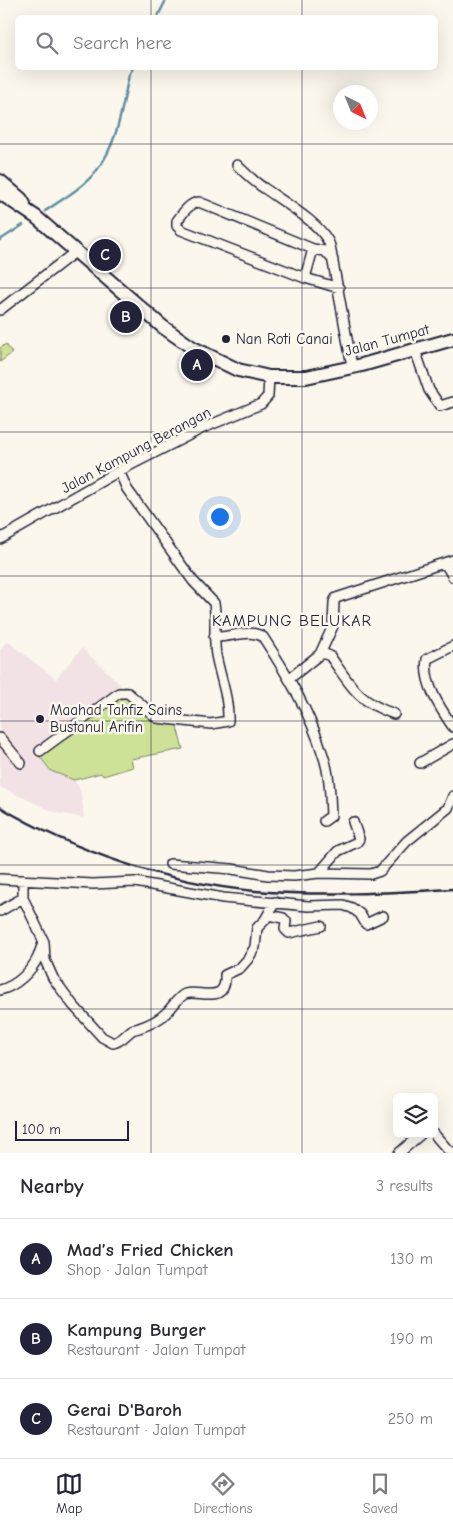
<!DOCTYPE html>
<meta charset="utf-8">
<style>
:root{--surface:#fff;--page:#f2f2f3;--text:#2b2b33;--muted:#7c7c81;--line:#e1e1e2;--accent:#22223b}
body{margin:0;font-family:"Comic Neue",sans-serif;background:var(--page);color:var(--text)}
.controls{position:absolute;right:15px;bottom:15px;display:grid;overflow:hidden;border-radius:8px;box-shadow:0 5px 20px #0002}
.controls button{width:45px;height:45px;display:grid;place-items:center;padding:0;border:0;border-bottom:1px solid var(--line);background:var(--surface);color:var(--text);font:25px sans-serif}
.compass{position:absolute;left:333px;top:85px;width:45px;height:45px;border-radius:50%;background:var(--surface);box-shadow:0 5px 20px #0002;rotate:137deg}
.scale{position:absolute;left:15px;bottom:12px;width:114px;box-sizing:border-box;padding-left:5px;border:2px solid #22223b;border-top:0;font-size:14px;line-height:18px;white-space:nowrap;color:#22223b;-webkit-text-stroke:4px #fbf7ec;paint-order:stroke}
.you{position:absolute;left:219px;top:516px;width:18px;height:18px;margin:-12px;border:4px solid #fff;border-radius:50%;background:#1a73e8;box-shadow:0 0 0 8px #1a73e833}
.badge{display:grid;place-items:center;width:32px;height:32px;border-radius:50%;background:var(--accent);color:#fff;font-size:16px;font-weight:700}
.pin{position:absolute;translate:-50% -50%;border:2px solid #fff;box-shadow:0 1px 5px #0006}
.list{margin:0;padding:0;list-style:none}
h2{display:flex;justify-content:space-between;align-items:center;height:65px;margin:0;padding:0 20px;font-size:21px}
h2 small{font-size:16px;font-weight:400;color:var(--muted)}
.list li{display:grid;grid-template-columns:32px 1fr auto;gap:15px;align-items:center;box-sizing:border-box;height:80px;padding:0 20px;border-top:1px solid var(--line)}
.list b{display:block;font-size:19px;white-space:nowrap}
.list p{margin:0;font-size:16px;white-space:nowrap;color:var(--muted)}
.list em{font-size:16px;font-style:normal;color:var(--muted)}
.icon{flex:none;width:28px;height:28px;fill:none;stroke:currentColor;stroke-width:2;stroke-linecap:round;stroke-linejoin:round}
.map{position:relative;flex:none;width:453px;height:1153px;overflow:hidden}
.search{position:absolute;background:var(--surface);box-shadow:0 5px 20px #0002;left:15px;right:15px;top:15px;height:55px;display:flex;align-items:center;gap:12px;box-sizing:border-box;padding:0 18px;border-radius:8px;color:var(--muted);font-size:19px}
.sheet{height:305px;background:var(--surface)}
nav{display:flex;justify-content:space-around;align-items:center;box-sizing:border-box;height:70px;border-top:1px solid var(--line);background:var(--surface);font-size:14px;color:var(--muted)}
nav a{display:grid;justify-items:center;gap:2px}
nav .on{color:var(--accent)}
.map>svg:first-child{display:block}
</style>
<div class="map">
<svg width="453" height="1153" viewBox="0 0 453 1153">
<rect width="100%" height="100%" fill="#fbf7ec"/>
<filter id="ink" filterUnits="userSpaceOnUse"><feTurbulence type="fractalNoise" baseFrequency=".02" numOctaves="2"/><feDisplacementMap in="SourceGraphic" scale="10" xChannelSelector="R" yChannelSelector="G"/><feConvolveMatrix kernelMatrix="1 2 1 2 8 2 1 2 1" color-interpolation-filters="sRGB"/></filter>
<g filter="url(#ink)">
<path fill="#f2e2e6" d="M7,641L56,679L82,648L123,687L37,750L51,771L74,780L81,791L84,818L54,812L0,787V650Z"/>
<path fill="#cde297" stroke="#788269" d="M6,344L12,353L0,362V348Z
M124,687H127L158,715L174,716L183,749L131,759L133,767L103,776L101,773L74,780L51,771L40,757L37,750Z"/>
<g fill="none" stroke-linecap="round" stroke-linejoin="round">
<path stroke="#6190a3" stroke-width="2.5" d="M157,18L166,0
M45,211C62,200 85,186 97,170C118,143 122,107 129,75L133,68
M0,240L23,225"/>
<defs>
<path id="minor" d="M237,165C245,173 254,182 264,188C282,201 324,225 330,246L352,366
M333,260L325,251L313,249L199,202C189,203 183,213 177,221V226L181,230L305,278L339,288
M305,278L313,249
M0,310L75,252
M415,350L429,390L440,406L453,402
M0,539L119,471L203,428L261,404L268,396L269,377
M445,563L453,577
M214,637C230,638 251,628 263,637C287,674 310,712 323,755C330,774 330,796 331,816L324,821
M453,646L427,659C423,683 440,708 453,727
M320,654H325L330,656C352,687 357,701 394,714
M289,679L320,654L333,626L334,602L336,598L453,560
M0,738L21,763
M40,751L119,693H128L157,718L211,724L228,721C229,698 220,677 216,655C213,638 217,620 214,603L193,581L127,489L119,471
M420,763L453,744
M170,864L232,869L268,875L294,876L319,873L371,874L380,871L407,841L448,808L453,796
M319,873L338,851L357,842L359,839L353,822
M0,879L93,884L135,882L223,898L308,906L343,905L352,908L360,914L366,924L383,916
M23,880V898L44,942L45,960L53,978L73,1005L102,1037L113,1043C122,1041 125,1035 132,1030C133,1029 137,1029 139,1028C148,1025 159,1020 166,1013C172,1008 178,997 185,994C198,989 227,1006 225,975L240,968L248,959L255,947L257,928L265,920L275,902
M0,911L23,898
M268,915L283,918L286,921L285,929L289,933L321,926
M0,990C16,986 31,972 38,957C40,951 41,947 44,942
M434,1134L448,1150L453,1152
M399,1153L421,1134"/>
<path id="secondary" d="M0,181L21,199L24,204
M0,193L36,217L163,327L193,348L238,370L269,377H306L362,365L453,339"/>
</defs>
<use href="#minor" stroke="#22223b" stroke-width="12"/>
<use href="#secondary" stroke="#22223b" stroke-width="16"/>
<use href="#minor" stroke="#fbf7ec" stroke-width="9"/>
<use href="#secondary" stroke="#fbf7ec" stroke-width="12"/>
<path stroke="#22223b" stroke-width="2.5" d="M0,807C76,852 167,883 255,891C321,896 387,893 453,889"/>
</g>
</g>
<path fill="none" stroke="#22223b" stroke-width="1" stroke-opacity="0.55" d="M151,0V18M302,0V18M151,68V1153M302,68V1153M0,144H453M0,288H453M0,432H453M0,576H453M0,721H453M0,865H453M0,1009H453"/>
<g fill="#22223b" stroke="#fbf7ec" stroke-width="2">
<circle cx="226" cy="339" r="5"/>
<circle cx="40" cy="719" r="5"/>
</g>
<g text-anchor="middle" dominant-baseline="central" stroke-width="5" stroke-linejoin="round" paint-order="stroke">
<g font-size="15" fill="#22223b" stroke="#fbf7ec" text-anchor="start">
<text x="236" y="339">Nan Roti Canai</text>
<text x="50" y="710">Maahad Tahfiz Sains<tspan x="50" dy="17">Bustanul Arifin</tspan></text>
</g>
<g font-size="15" fill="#22223b" stroke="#fbf7ec">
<text transform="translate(387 340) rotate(-15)">Jalan Tumpat</text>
<text transform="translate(136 450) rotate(-28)">Jalan Kampung Berangan</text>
</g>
<g font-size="16" letter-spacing="1" fill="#22223b" stroke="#fbf7ec">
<text x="292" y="621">KAMPUNG BELUKAR</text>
</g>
</g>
</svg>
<div class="controls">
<button><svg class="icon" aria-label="layers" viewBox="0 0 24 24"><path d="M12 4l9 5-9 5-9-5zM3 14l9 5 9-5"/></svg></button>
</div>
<svg class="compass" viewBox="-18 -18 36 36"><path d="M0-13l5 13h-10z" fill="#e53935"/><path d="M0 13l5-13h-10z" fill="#7c7c81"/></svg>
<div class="scale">100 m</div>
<div class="you"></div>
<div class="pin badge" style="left:197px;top:365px">A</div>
<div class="pin badge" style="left:126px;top:317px">B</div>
<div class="pin badge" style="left:105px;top:255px">C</div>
<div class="search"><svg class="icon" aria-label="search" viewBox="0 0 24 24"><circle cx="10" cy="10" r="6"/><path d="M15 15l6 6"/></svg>Search here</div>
</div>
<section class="sheet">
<h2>Nearby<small>3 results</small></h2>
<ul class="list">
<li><span class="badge">A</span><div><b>Mad’s Fried Chicken</b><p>Shop · Jalan Tumpat</p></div><em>130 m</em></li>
<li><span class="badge">B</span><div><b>Kampung Burger</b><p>Restaurant · Jalan Tumpat</p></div><em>190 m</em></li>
<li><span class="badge">C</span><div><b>Gerai D'Baroh</b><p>Restaurant · Jalan Tumpat</p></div><em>250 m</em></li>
</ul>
</section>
<nav>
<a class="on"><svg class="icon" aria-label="map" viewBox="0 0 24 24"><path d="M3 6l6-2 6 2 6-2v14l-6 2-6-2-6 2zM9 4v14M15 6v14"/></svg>Map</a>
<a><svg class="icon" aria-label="directions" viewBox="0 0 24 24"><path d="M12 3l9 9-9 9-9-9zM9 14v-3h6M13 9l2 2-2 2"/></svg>Directions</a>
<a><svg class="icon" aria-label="saved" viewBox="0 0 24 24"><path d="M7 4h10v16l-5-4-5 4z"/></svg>Saved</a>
</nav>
